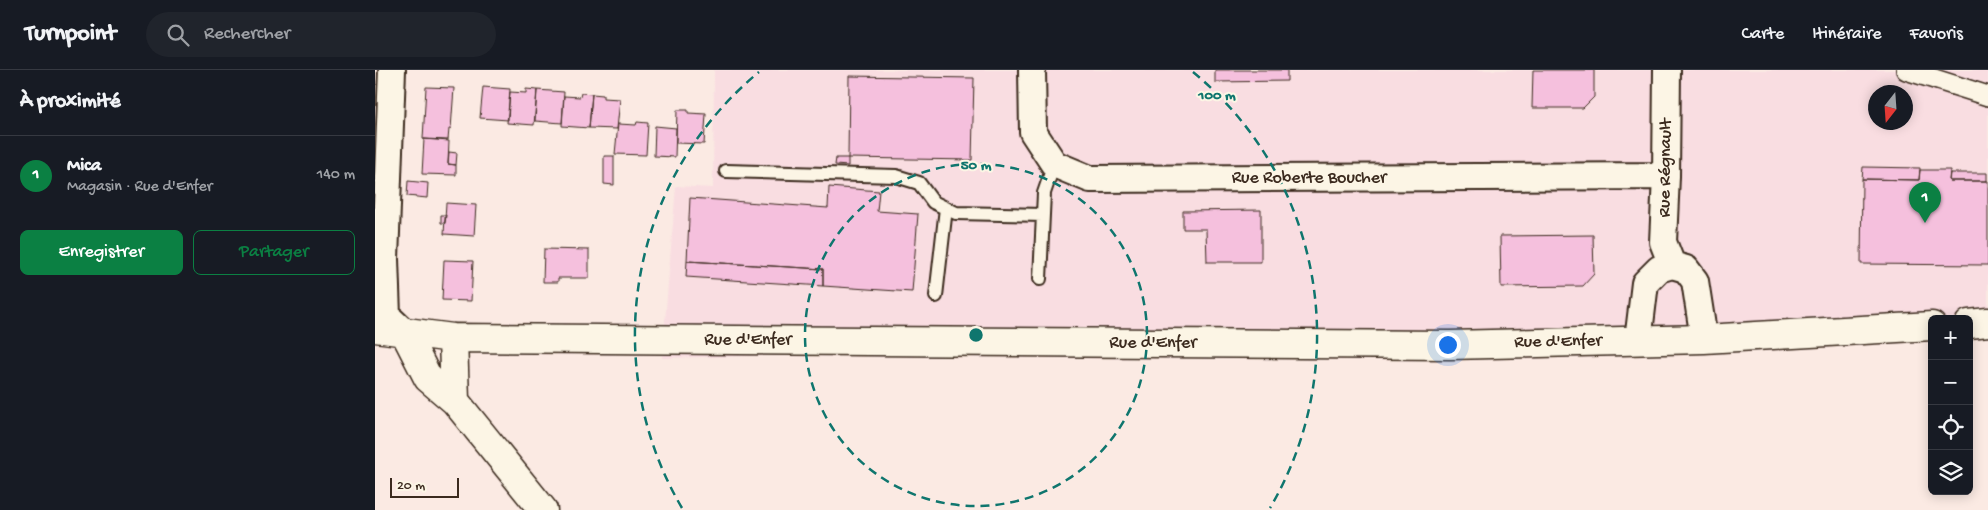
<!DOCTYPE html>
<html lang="fr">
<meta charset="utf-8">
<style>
:root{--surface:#171b24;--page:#20242c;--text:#f1f3f6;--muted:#9ea1a6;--line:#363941;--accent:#0b8043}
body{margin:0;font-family:"Gochi Hand",sans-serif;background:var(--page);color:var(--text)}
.controls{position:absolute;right:15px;bottom:15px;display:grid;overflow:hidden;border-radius:8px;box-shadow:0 2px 12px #0003}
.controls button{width:45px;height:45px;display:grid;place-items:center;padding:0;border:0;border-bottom:1px solid var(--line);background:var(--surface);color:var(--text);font:25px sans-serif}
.compass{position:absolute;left:1493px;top:15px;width:45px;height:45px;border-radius:50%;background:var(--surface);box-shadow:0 2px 12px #0003;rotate:197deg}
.scale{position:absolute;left:15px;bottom:12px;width:69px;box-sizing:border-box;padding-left:5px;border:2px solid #3b2a1e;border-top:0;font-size:14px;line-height:18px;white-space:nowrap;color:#3b2a1e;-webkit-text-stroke:4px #fcf5e5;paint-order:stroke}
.you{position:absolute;left:1072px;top:274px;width:18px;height:18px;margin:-12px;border:4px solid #fff;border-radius:50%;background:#1a73e8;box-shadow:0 0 0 8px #1a73e833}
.badge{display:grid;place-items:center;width:32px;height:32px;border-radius:50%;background:var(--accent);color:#fff;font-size:16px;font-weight:700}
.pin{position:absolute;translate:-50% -41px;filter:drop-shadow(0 1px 2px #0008)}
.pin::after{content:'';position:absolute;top:26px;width:18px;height:15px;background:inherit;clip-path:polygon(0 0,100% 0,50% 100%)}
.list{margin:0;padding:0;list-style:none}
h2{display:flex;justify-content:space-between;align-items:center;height:65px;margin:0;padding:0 20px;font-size:21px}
h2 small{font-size:16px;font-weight:400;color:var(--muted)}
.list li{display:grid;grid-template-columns:32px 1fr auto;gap:15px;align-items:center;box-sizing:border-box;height:80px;padding:0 20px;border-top:1px solid var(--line)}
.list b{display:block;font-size:19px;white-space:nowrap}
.list p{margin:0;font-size:16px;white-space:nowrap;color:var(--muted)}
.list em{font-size:16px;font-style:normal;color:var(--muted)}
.actions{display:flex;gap:10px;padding:15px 20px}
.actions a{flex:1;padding:11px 0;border:1px solid var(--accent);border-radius:8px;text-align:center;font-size:18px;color:var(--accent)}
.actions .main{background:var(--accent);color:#fff}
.icon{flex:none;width:28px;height:28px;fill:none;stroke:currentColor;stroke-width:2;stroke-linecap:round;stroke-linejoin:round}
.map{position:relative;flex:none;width:1613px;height:440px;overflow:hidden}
header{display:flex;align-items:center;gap:30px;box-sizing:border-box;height:70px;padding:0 25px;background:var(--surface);border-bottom:1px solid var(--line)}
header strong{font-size:24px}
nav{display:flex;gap:28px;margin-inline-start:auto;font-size:18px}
.search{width:350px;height:45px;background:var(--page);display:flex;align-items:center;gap:12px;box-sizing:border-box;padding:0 18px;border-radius:28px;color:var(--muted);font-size:19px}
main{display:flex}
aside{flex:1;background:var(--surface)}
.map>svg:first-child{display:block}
</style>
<header>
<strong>Turnpoint</strong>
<div class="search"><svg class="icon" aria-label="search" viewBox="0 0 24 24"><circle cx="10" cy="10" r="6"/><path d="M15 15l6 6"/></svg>Rechercher</div>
<nav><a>Carte</a><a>Itinéraire</a><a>Favoris</a></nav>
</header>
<main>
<aside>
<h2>À proximité<small></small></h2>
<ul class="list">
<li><span class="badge">1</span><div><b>Mica</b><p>Magasin · Rue d'Enfer</p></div><em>140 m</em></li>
</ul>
<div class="actions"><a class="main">Enregistrer</a><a>Partager</a></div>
</aside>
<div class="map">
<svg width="1613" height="440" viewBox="0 0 1613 440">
<rect width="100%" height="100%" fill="#fbeae3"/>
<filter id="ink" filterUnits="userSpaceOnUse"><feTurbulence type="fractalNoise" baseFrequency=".02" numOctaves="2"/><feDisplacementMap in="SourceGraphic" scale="10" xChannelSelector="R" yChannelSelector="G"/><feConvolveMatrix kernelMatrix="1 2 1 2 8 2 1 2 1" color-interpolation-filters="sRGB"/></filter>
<g filter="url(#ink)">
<path fill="#f9dde1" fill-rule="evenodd" d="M339,0H1613V258L1594,249H1557V259L287,288L301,116L338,118ZM1500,22H1530V52H1500Z"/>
<path fill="#f5c0dd" stroke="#3b2a1e" d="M840,0H912V11L840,12Z
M1158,0H1219V27L1208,38H1157Z
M474,6L599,8L597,90L473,88Z
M51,17L79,18L76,59H74L73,70L48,69Z
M108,17L135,19L133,50L105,48Z
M151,19L162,20L159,55L132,53L135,22L151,23Z
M162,20L189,22L187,53L160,51Z
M206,23L217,24L214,58L187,56L189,26L205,27Z
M217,24L228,25V28L245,29L242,59L214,58Z
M302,40H313V43L331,44L329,74L301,73Z
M262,52L273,53L271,85L240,84L243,54L261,55Z
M280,56L301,58L300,87L279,86Z
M49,69L74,71L73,94L81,95V105L47,104Z
M74,82L82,83L81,95L73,94Z
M229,86H239V115L229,114Z
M461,88H473V96L460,95Z
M1488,97L1545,98L1544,110L1487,109Z
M1545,100H1575L1574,111H1613V195L1486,194L1487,109L1544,110Z
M1575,103H1612V111H1574Z
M33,111L53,113L52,128L32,126Z
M454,117L504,121L502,141L543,144L537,222L448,216V199L312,191L315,128L453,138Z
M71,133L101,135L99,166L69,164Z
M886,140V192H832L831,159H808V141Z
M66,145H71L70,153H66Z
M1218,165L1219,204L1208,216L1126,217L1125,166Z
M169,179L214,180V208H183V212H168Z
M69,190L98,191L96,231L67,230Z
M312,191L448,199V216L311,207Z"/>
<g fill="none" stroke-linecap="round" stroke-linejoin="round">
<defs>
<path id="service" d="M351,101L521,106L544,113L558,132L581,143L668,145
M665,209L669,123L679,94
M561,226L571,138"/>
<path id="pedestrian" d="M1531,0L1613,26"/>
<path id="minor" d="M17,0L10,189L12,246L30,263
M657,0L658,62L679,94L715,109L1291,106
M1292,0L1291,106L1288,172L1297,195
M1263,271L1270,213L1284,199L1297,195L1311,199L1320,211L1329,269"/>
<path id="tertiary" d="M1594,254L1613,252
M0,258L78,268L1075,275L1329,269L1557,256
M30,263L53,308L80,331L168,440
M78,268L80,331"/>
</defs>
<use href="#service" stroke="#3b2a1e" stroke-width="16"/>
<use href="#pedestrian" stroke="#3b2a1e" stroke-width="22"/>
<use href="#minor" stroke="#3b2a1e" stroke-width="30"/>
<use href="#tertiary" stroke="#3b2a1e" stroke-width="31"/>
<use href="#service" stroke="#fcf5e5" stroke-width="12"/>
<use href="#pedestrian" stroke="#fcf5e5" stroke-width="19"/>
<use href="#minor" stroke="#fcf5e5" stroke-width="26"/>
<use href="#tertiary" stroke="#fcf5e5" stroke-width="28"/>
</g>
</g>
<g fill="none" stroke="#0f766e" stroke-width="2.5" stroke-dasharray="9 6">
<circle cx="601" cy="265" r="171"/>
<path d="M307 438A341 341 0 0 1 384 2M818 2A341 341 0 0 1 895 438"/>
</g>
<g text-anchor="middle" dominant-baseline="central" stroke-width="4" stroke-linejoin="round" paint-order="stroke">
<g font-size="18" fill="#3b2a1e" stroke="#fcf5e5">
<text transform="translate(1291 98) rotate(-89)">Rue Régnault</text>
<text x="934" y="108">Rue Roberte Boucher</text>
<text x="373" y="270">Rue d'Enfer</text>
<text transform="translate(1183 272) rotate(-1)">Rue d'Enfer</text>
<text x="778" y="273">Rue d'Enfer</text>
</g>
</g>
<circle cx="601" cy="265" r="8" fill="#0f766e" stroke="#fcf5e5" stroke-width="2.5"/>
<g font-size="15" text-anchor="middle" font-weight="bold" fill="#0f766e" stroke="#fcf5e5" stroke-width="4" stroke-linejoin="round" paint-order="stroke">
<text x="842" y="29">100 m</text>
<text x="601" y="99">50 m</text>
</g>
</svg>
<div class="controls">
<button>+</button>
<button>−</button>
<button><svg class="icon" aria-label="locate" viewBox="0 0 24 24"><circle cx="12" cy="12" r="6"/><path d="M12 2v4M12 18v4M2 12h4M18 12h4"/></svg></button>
<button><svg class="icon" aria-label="layers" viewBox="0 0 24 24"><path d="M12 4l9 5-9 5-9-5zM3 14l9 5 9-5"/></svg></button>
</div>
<svg class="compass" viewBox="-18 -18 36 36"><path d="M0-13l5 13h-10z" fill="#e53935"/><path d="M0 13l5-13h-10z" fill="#9ea1a6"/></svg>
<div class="scale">20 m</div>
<div class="you"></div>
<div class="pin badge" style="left:1550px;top:153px">1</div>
</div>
</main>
